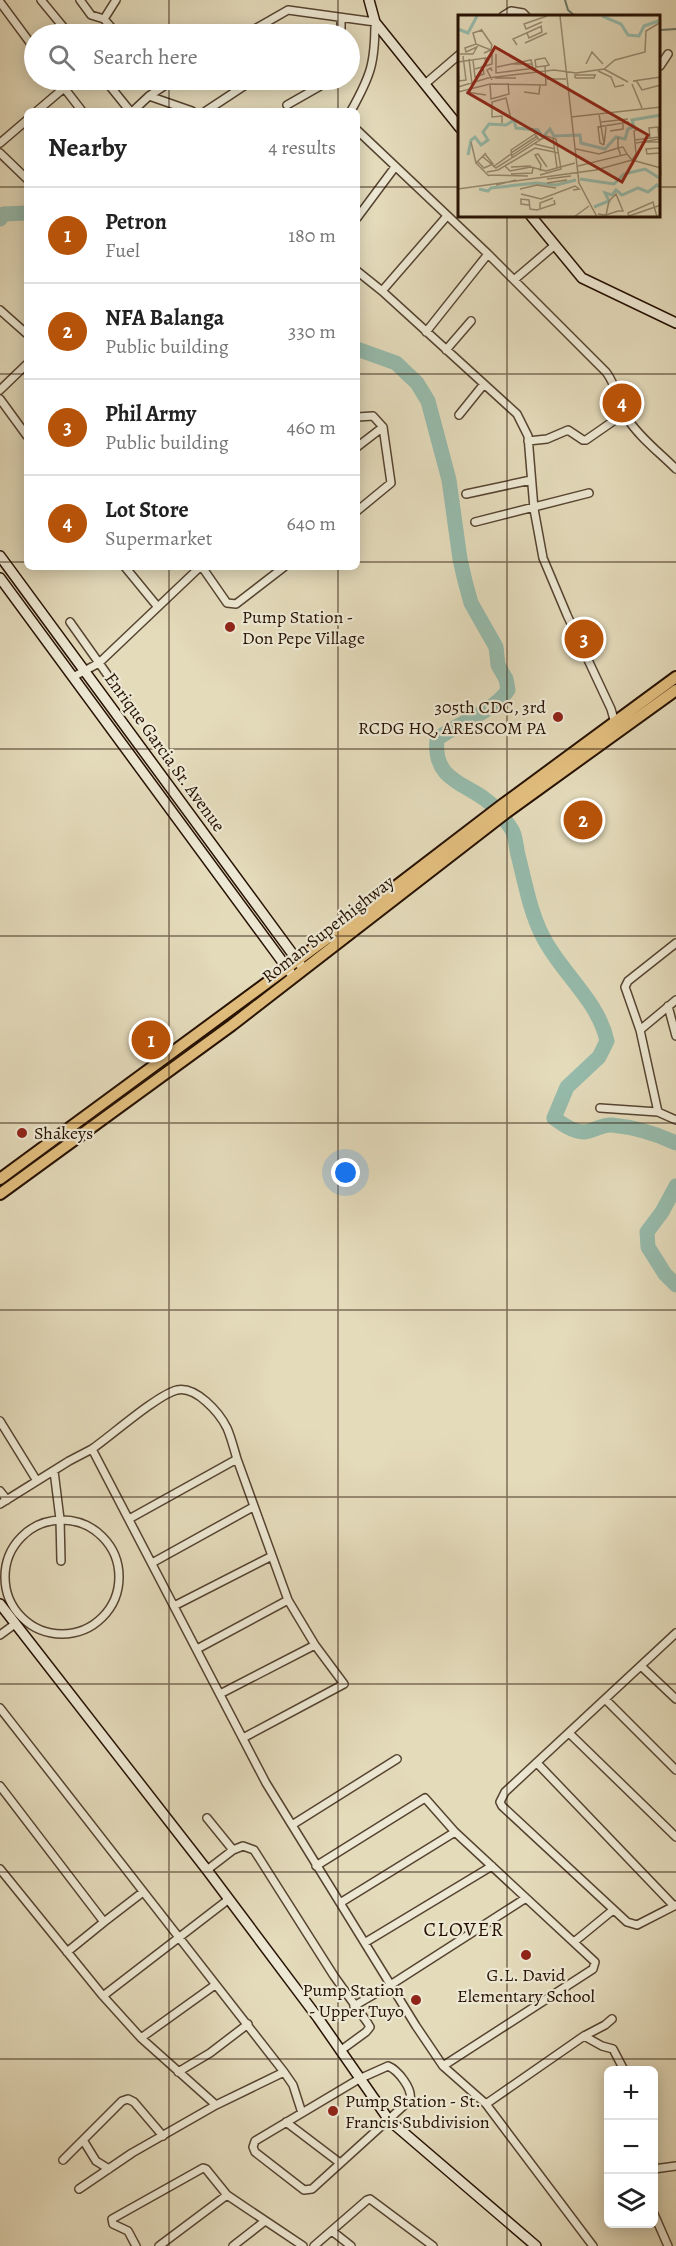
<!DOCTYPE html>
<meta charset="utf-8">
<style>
:root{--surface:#fff;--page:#f6f6f6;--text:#222;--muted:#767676;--line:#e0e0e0;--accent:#b45309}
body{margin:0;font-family:Alegreya,serif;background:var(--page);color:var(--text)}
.controls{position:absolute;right:18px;bottom:18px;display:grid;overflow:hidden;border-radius:9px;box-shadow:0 3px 15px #0003}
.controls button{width:54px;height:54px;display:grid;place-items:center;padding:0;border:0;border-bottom:2px solid var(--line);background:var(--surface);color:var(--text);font:30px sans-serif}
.you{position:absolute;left:346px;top:1173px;width:21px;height:21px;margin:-15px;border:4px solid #fff;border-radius:50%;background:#1a73e8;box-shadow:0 0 0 9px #1a73e833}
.badge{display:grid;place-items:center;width:39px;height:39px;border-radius:50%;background:var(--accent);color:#fff;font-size:20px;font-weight:700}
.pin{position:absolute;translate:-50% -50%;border:3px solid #fff;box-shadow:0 2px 6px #0006}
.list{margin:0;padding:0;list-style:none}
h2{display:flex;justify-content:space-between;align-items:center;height:78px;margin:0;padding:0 24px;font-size:26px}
h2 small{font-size:20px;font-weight:400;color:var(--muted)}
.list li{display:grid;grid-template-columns:39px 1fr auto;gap:18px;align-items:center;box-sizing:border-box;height:96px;padding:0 24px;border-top:2px solid var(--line)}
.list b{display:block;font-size:22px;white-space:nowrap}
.list p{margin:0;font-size:20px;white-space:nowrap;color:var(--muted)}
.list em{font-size:20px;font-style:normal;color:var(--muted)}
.icon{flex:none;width:33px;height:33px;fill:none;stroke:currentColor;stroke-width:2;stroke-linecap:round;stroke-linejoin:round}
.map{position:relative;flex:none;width:676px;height:2246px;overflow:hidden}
.search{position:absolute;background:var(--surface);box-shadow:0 3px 15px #0003;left:24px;top:24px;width:336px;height:66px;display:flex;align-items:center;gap:15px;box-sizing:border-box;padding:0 21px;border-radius:33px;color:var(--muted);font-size:22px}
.panel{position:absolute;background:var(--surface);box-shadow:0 3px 15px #0003;left:24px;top:108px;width:336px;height:462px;border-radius:9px}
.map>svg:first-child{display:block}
</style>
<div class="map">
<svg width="676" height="2246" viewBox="0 0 676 2246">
<rect width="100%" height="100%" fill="#e4dbbb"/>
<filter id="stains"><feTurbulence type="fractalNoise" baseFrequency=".00333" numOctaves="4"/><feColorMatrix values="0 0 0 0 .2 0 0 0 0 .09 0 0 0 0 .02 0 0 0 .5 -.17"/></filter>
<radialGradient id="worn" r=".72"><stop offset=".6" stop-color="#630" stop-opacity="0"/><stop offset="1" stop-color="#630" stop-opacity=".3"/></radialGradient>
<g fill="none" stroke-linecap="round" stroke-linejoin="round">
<path stroke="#697768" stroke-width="2" d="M565,0L568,10L575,16
M660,30L676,29"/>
<path stroke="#96bbac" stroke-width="15" d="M0,219L4,214L27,213
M357,349L396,363L417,383L428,401L449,480L460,559L465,581L471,603L496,647L498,665L506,679L508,690C492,713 459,722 437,739C432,786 475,783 497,810C502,817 510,825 513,832C516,839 516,847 518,855C525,882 530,912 543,937C562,974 598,1000 607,1041L599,1057L567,1087L554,1118C562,1124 573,1132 584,1132C594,1131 602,1124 612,1125C633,1127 657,1134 676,1143
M676,1186L662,1212L647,1232L648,1247L665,1274L676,1285"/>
<defs>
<path id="street" d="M41,0L69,34
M80,0L91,15L104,19L117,34
M0,2L34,48
M503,16L511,11L523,13L526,16
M104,19L116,0
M246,34L288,10L375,22C375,63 371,75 351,111
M341,34V18
M660,66L668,54
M58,80L82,111
M105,80L130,111
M425,84L460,54
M149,96L192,111
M287,105L331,80
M37,111L64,88
M133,111L149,96L173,80
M206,111L253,80
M357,130L488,254L606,372C617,386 618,403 627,418C639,437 660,453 676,469
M0,143L27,120
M0,153L27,179
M357,218L395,167
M357,271L382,291L517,414L528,436L534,509L543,558L567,615L611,709L615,723
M514,280L555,245
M382,291L447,216
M0,310L27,334
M426,332L488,254
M446,350L471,321
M0,390L27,364
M0,399L27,436
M459,415L484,384
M357,417L373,416L383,427L391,483L357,511
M528,441L547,439L568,430L583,440H586L625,413
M357,447L383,427
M466,494L531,480
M475,522L589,493
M125,567L157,606
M202,567L227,603L236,604L284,567
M70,622L126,701
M73,677L99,663L200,567
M676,943L628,981L625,987L640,1030L658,1112L676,1120
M668,1006L676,1036
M640,1030L676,1000
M600,1108L658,1112
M0,1421L37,1481
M92,1449C111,1436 157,1395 177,1390C196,1386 219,1412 227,1428C231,1437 234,1449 237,1459
M54,1471L60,1519L61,1561
M0,1491L7,1500
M0,1504L69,1461L92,1449L266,1783L416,2026L443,2066L486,2104L593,2246
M129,1519L237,1459L288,1600L315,1645
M5 1577a57 57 0 1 1 114 0a57 57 0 1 1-114 0Z
M152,1563L253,1507
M174,1606L272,1556
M676,1633L505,1792L500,1802L502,1806L627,1922L637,1925L676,1905
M0,1635L15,1624
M197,1649L288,1600
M641,1666L676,1699
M220,1694L315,1645L344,1684L243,1738
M605,1699L676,1770
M0,1708L284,2072L216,2105L132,2153L79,2189
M569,1733L676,1837
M537,1763L674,1906
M0,1786L104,1922L67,1952
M207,1818L233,1850L243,1846L254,1850L334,1976L367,2022L370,2027L366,2032L340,2051
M292,1825L397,1759
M316,1866L425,1798L455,1832L595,1962L593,1969L443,2066
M0,1869L103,1996L141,2038L216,2105
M207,1870L233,1850
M340,1903L455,1832
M104,1922L143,1892
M366,1942L492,1866
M574,1942L613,1910
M103,1996L229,1899
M354,2006L392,1984L526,1898
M584,2036L602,2046L613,2049L624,2070
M141,2038L215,1985
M388,2066C398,2070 413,2089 410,2100L312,2189L304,2190L255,2152L253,2147L255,2141L359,2079Z
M178,2072L210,2053L248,2024
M284,2072L293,2085L302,2113
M486,2104L584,2036L605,2025L612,2019
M286,2122L340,2163
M83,2140L96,2161L109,2169
M63,2160L122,2101L128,2099L134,2102L163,2136
M654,2169L676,2166
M654,2214L668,2246
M332,2231L351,2246
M136,2246L128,2231L113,2224L112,2219L203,2168L206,2169L227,2195L303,2246
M159,2246L227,2195
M233,2246L265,2221
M314,2246L367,2200L370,2199L433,2246"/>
<path id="secondary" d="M369,0L375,22L460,128
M531,216L582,278L676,323
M0,556L300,964
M0,578L290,972
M0,1604L207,1870L318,2018L389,2120L536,2246"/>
<path id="primary" d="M0,1179L344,926L502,805L676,677
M0,1194L232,1025L507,812L676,690"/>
</defs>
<use href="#street" stroke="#564431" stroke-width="10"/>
<use href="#secondary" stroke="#261103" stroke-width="12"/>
<use href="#primary" stroke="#261103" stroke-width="14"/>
<use href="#street" stroke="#ede8d3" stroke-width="7"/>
<use href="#secondary" stroke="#ede8d3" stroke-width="9"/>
<use href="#primary" stroke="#e2be7e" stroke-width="10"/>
</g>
<path fill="none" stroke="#261103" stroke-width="1.5" stroke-opacity="0.55" d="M169,0V34M338,0V34M507,0V16M169,80V111M338,80V111M0,187H27M357,187H460M660,187H676M507,216V2246M0,374H27M357,374H676M0,562H27M357,562H676M169,567V2246M338,567V2246M0,749H676M0,936H676M0,1123H676M0,1310H676M0,1497H676M0,1684H676M0,1872H676M0,2059H676"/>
<g fill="#8f2418" stroke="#ede8d3" stroke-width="2">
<circle cx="230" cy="627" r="6"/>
<circle cx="558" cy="717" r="6"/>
<circle cx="22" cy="1133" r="6"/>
<circle cx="526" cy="1955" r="6"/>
<circle cx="416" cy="2000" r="6"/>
<circle cx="333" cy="2111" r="6"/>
</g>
<g text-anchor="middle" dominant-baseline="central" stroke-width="4.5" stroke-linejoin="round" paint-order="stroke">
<g font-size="18" fill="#261103" stroke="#ede8d3" text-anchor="start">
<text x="242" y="617">Pump Station -<tspan x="242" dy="21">Don Pepe Village</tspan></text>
<text x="546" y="707" text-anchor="end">305th CDC, 3rd<tspan x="546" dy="21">RCDG HQ, ARESCOM PA</tspan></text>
<text x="34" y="1133">Shakeys</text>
<text x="526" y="1975" text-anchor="middle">G.L. David<tspan x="526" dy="21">Elementary School</tspan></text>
<text x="404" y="1990" text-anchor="end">Pump Station<tspan x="404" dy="21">- Upper Tuyo</tspan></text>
<text x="345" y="2101">Pump Station - St.<tspan x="345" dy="21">Francis Subdivision</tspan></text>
</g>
<g font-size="18" fill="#261103" stroke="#ede8d3">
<text transform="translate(165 752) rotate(54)">Enrique Garcia Sr. Avenue</text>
<text transform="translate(328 929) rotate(-38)">Roman Superhighway</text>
</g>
<g font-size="20" letter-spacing="1.5" fill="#261103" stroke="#ede8d3">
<text x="464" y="1929">CLOVER</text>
</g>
</g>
<g transform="translate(458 15)">
<rect width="202" height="202" fill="#e4dbbb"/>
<path fill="none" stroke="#96bbac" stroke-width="3" d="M144,1L163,9L170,20L181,21L186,11L203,5M0,14L10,18L19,1M10,140L13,125L17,122L23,130L30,125L25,117L31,109L48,110L56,105L58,113L80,115L85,122L92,114L96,121L122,120L123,128L147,134L158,122L167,124L170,114L176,112L174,105L203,100M122,164L156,169L166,159L187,154L203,164M21,174L30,176L33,173L78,168L98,170L118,165M136,192L151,186L147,178L154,180L158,175L164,180L180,173L190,177L199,170L203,173"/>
<path fill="none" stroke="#988a71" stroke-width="1.5" d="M102,1L121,168L139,202M84,7L68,14L66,9L89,1M23,14L34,30L33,34M69,18L71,23L84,17L83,11M67,28L89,18M18,29L15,18L24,15M59,30L55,24L84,11M2,39H15L19,32L8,37L7,33L18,29L33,35L26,38M38,39V58L77,53L79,57M11,44L14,69M81,44L77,45L78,52L87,51M15,45L17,62L26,59L25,53M0,47L27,43L28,51M55,49H74M128,49L134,37L145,49M39,52L73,45L75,53M0,54L1,66L8,65L5,41M17,54L34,49V40L27,44M146,54L170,67M140,56L153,62L157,72L166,70M37,63H58M117,63V60H138M117,63H136L137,60M89,64H108M34,65L29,55L33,53L34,56M178,65L184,75L203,70M175,66L203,62M32,69L33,84L51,79L50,68M174,69L184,93M0,72L30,63L96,55L118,58L146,54L157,45L187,37L188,16L203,7M0,77L32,69L88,70L87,51L91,50L87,43L81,44M8,77L28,80M66,77L81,79L82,70M141,99L146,129M113,102L203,92M143,107L170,104M44,108V101L34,102V87L48,83L53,104M152,116L165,114V108M160,122V133L165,132L169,139M95,123L99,153M177,125L201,122M13,127L18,148M185,127H201L200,112L191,113L192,123M178,128L201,124M77,129L97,134M146,130L142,128L140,112L171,107M146,130L148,112M118,134L141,139L160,133L163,141M28,138L18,148L31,161M53,138L79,121M202,138L189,139L188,134L201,133L202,136V141L203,161M24,141L38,153L88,121L98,124L103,154L82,160M53,141L80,123M54,143L53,135L77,119L82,126M174,145L178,139L176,116L180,114M20,147L26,153L35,149L27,139M47,151L52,156L73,152M120,151L169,139L174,145L203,153M35,152L53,139M53,152L73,151M73,152L88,156L117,148M82,156L83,150L77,140L80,139L89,152M29,157L40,155L77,133L101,138M53,159L74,158L75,153M30,160L70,161M89,164L113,161M89,168L109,165M38,170L58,165M0,174L138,155L174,145M62,174L79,170L98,173M63,179L83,184L117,171L121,174L115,175M71,190L63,189V184L71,185L72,194L79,195L97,189L96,185M82,193V188L95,183M140,199L147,200H148L160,196H165L158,179L151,186L148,200M171,201L203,190M116,202L131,191M171,202L170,198L195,187L199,202"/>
<path fill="#8f2418" fill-opacity="0.15" stroke="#8f2418" stroke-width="3" d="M37,32L190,120L164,167L10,78Z"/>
<rect width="202" height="202" fill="none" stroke="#261103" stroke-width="3"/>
</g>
<rect width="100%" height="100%" filter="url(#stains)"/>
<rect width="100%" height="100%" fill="url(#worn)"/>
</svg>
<div class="controls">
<button>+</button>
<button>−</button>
<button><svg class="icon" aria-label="layers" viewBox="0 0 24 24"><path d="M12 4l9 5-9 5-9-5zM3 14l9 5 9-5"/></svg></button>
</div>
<div class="you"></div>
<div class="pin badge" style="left:151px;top:1040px">1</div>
<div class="pin badge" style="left:583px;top:820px">2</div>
<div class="pin badge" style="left:584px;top:639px">3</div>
<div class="pin badge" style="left:622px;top:403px">4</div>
<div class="search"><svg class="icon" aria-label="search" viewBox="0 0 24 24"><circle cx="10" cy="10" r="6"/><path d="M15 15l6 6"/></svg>Search here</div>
<section class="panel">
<h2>Nearby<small>4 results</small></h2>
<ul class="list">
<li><span class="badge">1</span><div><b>Petron</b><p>Fuel</p></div><em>180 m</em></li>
<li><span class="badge">2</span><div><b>NFA Balanga</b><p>Public building</p></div><em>330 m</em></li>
<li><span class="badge">3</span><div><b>Phil Army</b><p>Public building</p></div><em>460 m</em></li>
<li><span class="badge">4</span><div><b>Lot Store</b><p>Supermarket</p></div><em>640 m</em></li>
</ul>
</section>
</div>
